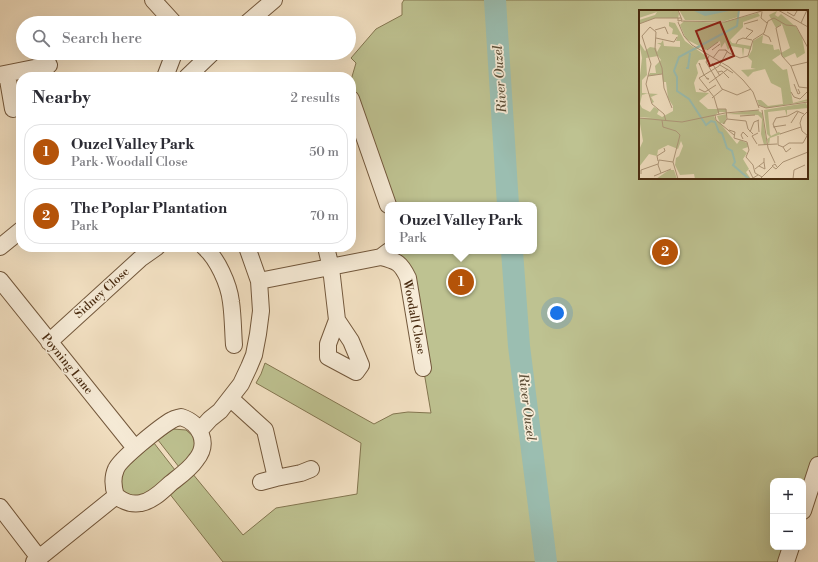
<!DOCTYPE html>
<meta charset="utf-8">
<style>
:root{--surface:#fff;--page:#f7f7f7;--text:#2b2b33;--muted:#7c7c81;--line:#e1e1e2;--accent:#b45309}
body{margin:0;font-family:"Libre Bodoni",serif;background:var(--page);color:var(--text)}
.controls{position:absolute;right:12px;bottom:12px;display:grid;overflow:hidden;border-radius:8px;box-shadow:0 4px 16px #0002}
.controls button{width:36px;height:36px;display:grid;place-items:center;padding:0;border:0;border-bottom:1px solid var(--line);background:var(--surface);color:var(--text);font:20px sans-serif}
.you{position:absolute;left:557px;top:313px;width:14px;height:14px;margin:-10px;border:3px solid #fff;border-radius:50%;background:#1a73e8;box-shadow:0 0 0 6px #1a73e833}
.badge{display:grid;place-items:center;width:26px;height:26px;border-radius:50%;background:var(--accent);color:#fff;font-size:13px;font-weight:700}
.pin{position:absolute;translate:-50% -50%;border:2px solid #fff;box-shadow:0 1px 4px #0006}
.popup{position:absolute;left:385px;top:202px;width:152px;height:52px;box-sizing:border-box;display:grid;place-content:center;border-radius:8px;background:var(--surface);filter:drop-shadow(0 1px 3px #0005);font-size:13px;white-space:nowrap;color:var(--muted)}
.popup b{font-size:15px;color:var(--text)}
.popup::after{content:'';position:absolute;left:50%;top:100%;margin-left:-8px;border:8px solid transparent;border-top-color:var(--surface)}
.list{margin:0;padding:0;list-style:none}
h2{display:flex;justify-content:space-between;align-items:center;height:52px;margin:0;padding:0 16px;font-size:17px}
h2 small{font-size:13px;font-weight:400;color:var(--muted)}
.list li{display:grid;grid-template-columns:26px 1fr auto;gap:12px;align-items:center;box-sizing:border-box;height:56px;margin:0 8px 8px;padding:0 8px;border:1px solid var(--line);border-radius:16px}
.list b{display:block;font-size:15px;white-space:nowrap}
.list p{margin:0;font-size:13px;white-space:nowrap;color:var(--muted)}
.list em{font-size:13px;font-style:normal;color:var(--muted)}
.icon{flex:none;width:22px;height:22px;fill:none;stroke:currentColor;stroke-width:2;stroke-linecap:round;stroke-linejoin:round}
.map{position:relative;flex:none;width:818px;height:562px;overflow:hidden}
.search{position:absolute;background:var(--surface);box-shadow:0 4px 16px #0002;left:16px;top:16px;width:340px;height:44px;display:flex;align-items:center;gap:10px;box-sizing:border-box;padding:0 14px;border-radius:22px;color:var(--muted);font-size:15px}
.panel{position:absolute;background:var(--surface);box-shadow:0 4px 16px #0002;left:16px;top:72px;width:340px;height:180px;border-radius:16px}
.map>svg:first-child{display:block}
</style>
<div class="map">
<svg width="818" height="562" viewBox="0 0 818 562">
<rect width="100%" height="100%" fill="#f3e1c3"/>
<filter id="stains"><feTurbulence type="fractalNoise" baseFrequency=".005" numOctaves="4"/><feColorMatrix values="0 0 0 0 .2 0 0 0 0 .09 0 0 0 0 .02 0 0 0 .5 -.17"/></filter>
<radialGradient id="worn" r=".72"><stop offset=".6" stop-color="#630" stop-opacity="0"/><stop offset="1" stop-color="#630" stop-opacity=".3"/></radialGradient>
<path fill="#bec291" stroke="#837650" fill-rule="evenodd" d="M404,0H818V465L803,511V481H773V547H791L786,562H223L169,493L192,473L243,535L276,508L357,494L361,443L256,383L261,374L265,363L374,424L393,414L408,412L431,413L408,278L389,251H534V205H388L351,99V80L356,63L351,58L376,29L402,15V3ZM640,11H807V178H640Z
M173,429L186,430L195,438L196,451L179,467L158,440Z
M154,443L175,470L147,495L139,499L123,493L120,475L123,470Z"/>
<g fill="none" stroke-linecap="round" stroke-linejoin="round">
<path stroke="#9bbeb1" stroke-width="22" d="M495,0L508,205
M512,251L519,346L546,562"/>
<defs>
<path id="minor" d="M153,0L174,23
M247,23L274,0
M7,74L13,109
M0,75L49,65
M165,77L173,56V53
M187,77L212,53
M351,99L388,205
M0,247L21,230
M204,247C217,258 229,284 231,302C233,316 233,331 234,345
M326,247L331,268L337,320L351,341L361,365L356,372L328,357V344L337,320
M381,257C397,261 401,263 408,278L423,368
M0,280L135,448
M259,281L381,257L389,251
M49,342L140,259L157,247
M231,399L265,430L276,478L301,473L311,469
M181,417C200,423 210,443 196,460C190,469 180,476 171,483C163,490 153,501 141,503C131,505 124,502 116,496C113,487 112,478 116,469C120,459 161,426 172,420C175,418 178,418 181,417Z
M200,430L210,419L220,411L241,384L249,367L254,355L258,334L261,311L259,281L247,247
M261,482L276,478
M0,507L39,558
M803,511L818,465
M34,562L116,496
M786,562L791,547"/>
</defs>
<use href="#minor" stroke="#73583c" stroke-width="18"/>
<use href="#minor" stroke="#f7ecd8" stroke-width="16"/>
</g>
<g text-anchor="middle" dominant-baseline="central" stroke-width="3.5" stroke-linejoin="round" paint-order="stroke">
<g font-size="12" fill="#482a0f" stroke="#f7ecd8">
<text transform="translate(102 293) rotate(-42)">Sidney Close</text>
<text transform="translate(414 317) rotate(79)">Woodall Close</text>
<text transform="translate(67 364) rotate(51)">Poyning Lane</text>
</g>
<g font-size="13" font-style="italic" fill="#5d4f38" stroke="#f7ecd8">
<text transform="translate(500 79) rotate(-94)">River Ouzel</text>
<text transform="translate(527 407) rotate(83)">River Ouzel</text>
</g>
</g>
<g transform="translate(639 10)">
<rect width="169" height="169" fill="#f3e1c3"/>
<path d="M0,0H39L40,4L39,8H16L0,14V10L16,5L18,2L0,8ZM40,0H100L99,7L86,11L46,10ZM138,1L136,5L139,7L142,4L157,17L163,27L166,43L158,48L156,43L145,48L142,44L133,50L144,60L148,59L154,93L169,89V91L128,98L120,95L118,90H122L129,96L144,94L142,78L132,73L126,59L114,62L109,67L102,60L117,59L112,58L113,51L109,47L113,40L114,31L124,25L123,33L134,35L135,40L140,39L142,43L151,38L143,14L137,18L131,7L130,5ZM119,3L121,6L104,12V17L91,30L93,33L112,36V40L105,38L104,47L103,38L92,36L89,40L86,32L82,38L81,31L67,40L62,37L58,39L60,36L47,29L41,15L45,11L81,13ZM30,12L36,13L46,31L67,46L68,49L60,50L57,55L59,63L55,73L57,82L70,83L60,91L69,99H87V102H80L75,106L77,110L81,113L78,106L88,104L86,114L81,113L98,134L101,130L108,133L109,137L103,139L108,143L104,149L110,159L107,162L112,169H56L55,164L41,165L36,155L37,148L40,146L44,136L42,131L39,139L29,135L19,140L18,146L10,144L0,157V140L4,131L0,108L13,107H0V41L1,66L3,48L0,32L6,41L11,37L17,38L18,42L22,35L18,33H22L24,30L25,36L41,37V31H37L39,25L33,24L34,19L30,16ZM19,46L22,50L16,56L17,63H11L9,66L23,64L24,72H27L29,88L34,96V101L23,107L18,104L20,100L15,97L11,102L3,98L1,94L3,85L10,83L13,93L15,92L12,87L19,84L3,83V70L8,65L7,48ZM167,93L169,98L148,100V106L146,100L129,102L131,124L132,126L140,122L142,124L131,128L130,135L128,129L131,127L128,124L125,100ZM118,100L123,103L128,135H125L122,124L123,109L119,105L88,104ZM30,160H35L38,169H17Z" fill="#bec291" fill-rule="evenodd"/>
<path d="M53,0H95L66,6Z" fill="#9bbeb1"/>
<path fill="none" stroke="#9bbeb1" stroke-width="2" d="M100,0L98,16L40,47L35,61L38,67V81L50,89L67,115L72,111L76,112L80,122L83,123L88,138L93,141L96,152L94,155L110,169M47,58H49L51,43"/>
<path fill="none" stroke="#af987b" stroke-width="1" d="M39,0L43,10L39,11V8H42M139,0L169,17M123,2L122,8L128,13M148,2L155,6L158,1M42,11L86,12L126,0M39,12L45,26L53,35L90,57L104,70L114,82L120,98M162,13L168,0M0,14L16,8H39M105,14L119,10M142,15L137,18L143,46L152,56L160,77L169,78M11,17L3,26L12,54L7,74L13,94L25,104L27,111M11,17L17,22L16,39L23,58L25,78L33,98M107,18L114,21L107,28M16,20L26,17L29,24M124,24L130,27L132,32M17,28L35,32L38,27M97,34L99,30L104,28L113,30M74,39L73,40L81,34L79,36M68,40L79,32M90,43L101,48L109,46L114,30L125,23L129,11L135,8L147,15L157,16L169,38M70,46L67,52L83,79L98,85L112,79M74,48L80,40H87L90,43L86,40M73,53L81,66M61,55L60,53L65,65L67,67L68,69H70L68,68M81,55L94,63M152,56L169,52M79,62L83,61L90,68M9,66L23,64M70,73L89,59M155,74L159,84L161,83L159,79M60,79L66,82L77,75M152,82L155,87L161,89L169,81M73,88L84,79M119,95L127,98L169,92M79,99H87L88,109L84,114M123,100L129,138L136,153M169,101L163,107L161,113L163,121L169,126M80,104L75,87L60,68L80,56L88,42M76,105L77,110L95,125M101,106L116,105M0,108L43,112L86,103L120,100M88,109L107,111L109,119L114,124M23,110L24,117L37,121L41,125L34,152L39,169M119,110L120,122M152,113L159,102M134,117L147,115M90,120L96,122L95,128L108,132M111,122L115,112L120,110M138,123L134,114L137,108L149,106L158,101L165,104M141,124L162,117M139,126V135L144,137L150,133H164L169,124M104,129L102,125L104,122L109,127M108,132L110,140L107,147L114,155L116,163L123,167M118,134L113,126L119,123M119,135L138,134M144,137L147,142L152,138M19,151L18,146L26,141L25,138M120,156L126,159L125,152M138,157L136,154L133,156L137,159L144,152L169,142M116,159L125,152V148M110,160L114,168L119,165M22,163L19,155L20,150L34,152M2,164V160L19,154M15,166L32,159M121,169L133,157M154,169L155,160L166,155"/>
<path fill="#8f2418" fill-opacity="0.15" stroke="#8f2418" stroke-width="2" d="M81,12L95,46L71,56L57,21Z"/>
<rect width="169" height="169" fill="none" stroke="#482a0f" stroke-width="2"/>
</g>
<rect width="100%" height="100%" filter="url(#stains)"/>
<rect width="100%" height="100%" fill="url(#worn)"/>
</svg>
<div class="controls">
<button>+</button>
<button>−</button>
</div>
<div class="you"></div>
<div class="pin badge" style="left:461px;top:282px">1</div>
<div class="popup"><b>Ouzel Valley Park</b>Park</div>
<div class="pin badge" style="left:665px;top:252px">2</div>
<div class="search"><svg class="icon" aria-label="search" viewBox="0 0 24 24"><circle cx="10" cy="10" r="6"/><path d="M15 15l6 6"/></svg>Search here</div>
<section class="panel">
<h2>Nearby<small>2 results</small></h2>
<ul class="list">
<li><span class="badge">1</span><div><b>Ouzel Valley Park</b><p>Park · Woodall Close</p></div><em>50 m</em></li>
<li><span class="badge">2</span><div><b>The Poplar Plantation</b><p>Park</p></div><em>70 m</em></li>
</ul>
</section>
</div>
